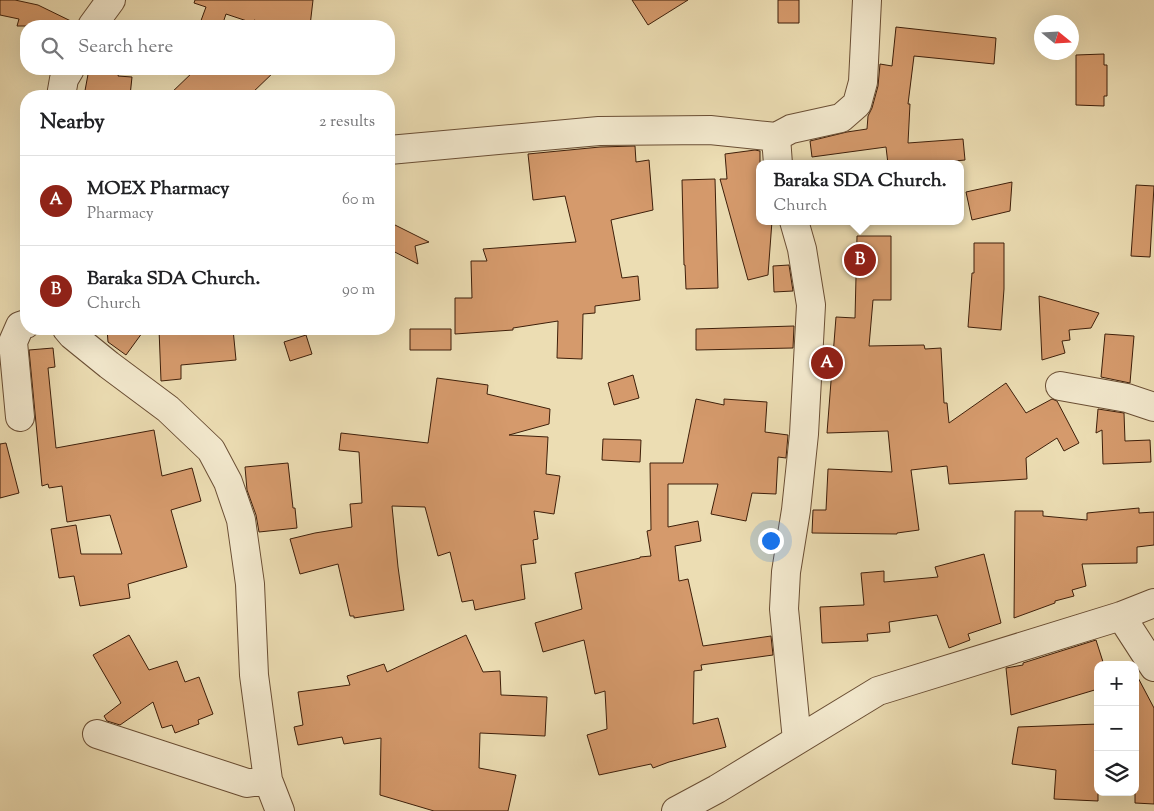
<!DOCTYPE html>
<meta charset="utf-8">
<style>
:root{--surface:#fff;--page:#f2f2f2;--text:#202124;--muted:#757577;--line:#e0e0e0;--accent:#8f2418}
body{margin:0;font-family:"Sorts Mill Goudy",serif;background:var(--page);color:var(--text)}
.controls{position:absolute;right:15px;bottom:15px;display:grid;overflow:hidden;border-radius:10px;box-shadow:0 5px 20px #0002}
.controls button{width:45px;height:45px;display:grid;place-items:center;padding:0;border:0;border-bottom:1px solid var(--line);background:var(--surface);color:var(--text);font:25px sans-serif}
.compass{position:absolute;left:1034px;top:15px;width:45px;height:45px;border-radius:50%;background:var(--surface);box-shadow:0 5px 20px #0002;rotate:108deg}
.you{position:absolute;left:770px;top:540px;width:18px;height:18px;margin:-12px;border:4px solid #fff;border-radius:50%;background:#1a73e8;box-shadow:0 0 0 8px #1a73e833}
.badge{display:grid;place-items:center;width:32px;height:32px;border-radius:50%;background:var(--accent);color:#fff;font-size:16px;font-weight:700}
.pin{position:absolute;translate:-50% -50%;border:2px solid #fff;box-shadow:0 1px 5px #0006}
.popup{position:absolute;left:756px;top:160px;width:208px;height:65px;box-sizing:border-box;display:grid;place-content:center;border-radius:10px;background:var(--surface);filter:drop-shadow(0 1px 4px #0005);font-size:16px;white-space:nowrap;color:var(--muted)}
.popup b{font-size:19px;color:var(--text)}
.popup::after{content:'';position:absolute;left:50%;top:100%;margin-left:-10px;border:10px solid transparent;border-top-color:var(--surface)}
.list{margin:0;padding:0;list-style:none}
h2{display:flex;justify-content:space-between;align-items:center;height:65px;margin:0;padding:0 20px;font-size:21px}
h2 small{font-size:16px;font-weight:400;color:var(--muted)}
.list li{display:grid;grid-template-columns:32px 1fr auto;gap:15px;align-items:center;box-sizing:border-box;height:90px;padding:0 20px;border-top:1px solid var(--line)}
.list b{display:block;font-size:19px;white-space:nowrap}
.list p{margin:0;font-size:16px;white-space:nowrap;color:var(--muted)}
.list em{font-size:16px;font-style:normal;color:var(--muted)}
.icon{flex:none;width:28px;height:28px;fill:none;stroke:currentColor;stroke-width:2;stroke-linecap:round;stroke-linejoin:round}
.map{position:relative;flex:none;width:1154px;height:811px;overflow:hidden}
.search{position:absolute;background:var(--surface);box-shadow:0 5px 20px #0002;left:20px;top:20px;width:375px;height:55px;display:flex;align-items:center;gap:12px;box-sizing:border-box;padding:0 18px;border-radius:20px;color:var(--muted);font-size:19px}
.panel{position:absolute;background:var(--surface);box-shadow:0 5px 20px #0002;left:20px;top:90px;width:375px;height:245px;border-radius:20px}
.map>svg:first-child{display:block}
</style>
<div class="map">
<svg width="1154" height="811" viewBox="0 0 1154 811">
<rect width="100%" height="100%" fill="#ecddb3"/>
<filter id="stains"><feTurbulence type="fractalNoise" baseFrequency=".004" numOctaves="4"/><feColorMatrix values="0 0 0 0 .2 0 0 0 0 .09 0 0 0 0 .02 0 0 0 .5 -.17"/></filter>
<radialGradient id="worn" r=".72"><stop offset=".6" stop-color="#630" stop-opacity="0"/><stop offset="1" stop-color="#630" stop-opacity=".3"/></radialGradient>
<path fill="#d59a6c" stroke="#3e1f0a" d="M0,0H15L38,5L77,24V26H17L19,19L0,15Z
M195,0H313L310,26H273L254,20L253,23L226,14L222,26H199L206,7L194,3Z
M632,0H688L648,25Z
M778,0H799V23H778Z
M896,27L996,38L994,64L914,56L908,104H910L908,143L963,139L965,160L922,164H888L886,147L812,157L810,141L847,132L867,129L868,116L872,108L878,86L880,64L892,66Z
M1104,54V65H1107V96H1104V106L1076,105V55Z
M89,69H120L118,76L132,77L130,96H84Z
M196,69H277L249,96H168Z
M635,146L636,162L649,160L653,210L611,220L622,278L638,276L640,300L595,306V313L583,314L582,359L557,358L558,321L513,328V330L455,334V298H472L471,261H487L483,249L576,242L565,196L533,200L528,154L600,147Z
M755,150L760,151V221H772L768,275L748,280L720,179H727L725,154Z
M715,179L718,288L686,289L685,265H684L682,180Z
M1012,182L1010,211L972,220L966,192Z
M1136,185L1154,186L1150,257L1131,256Z
M389,222L429,242L415,246L418,264L389,249Z
M857,236H891V300H873L869,346L924,345L925,349L941,348L944,403H947L949,423L1006,383L1026,413L1052,399L1057,401L1079,443L1064,451L1057,438L1026,458L1027,479L949,484L947,466L911,470L919,530L897,533V534L812,533L813,510H826L828,469L892,472L888,431L827,433L836,317L855,318Z
M974,243H1004V289L1001,330L968,327L972,273H974Z
M789,265L793,291L774,292L773,266Z
M1039,296L1099,313L1091,328L1069,330L1070,340L1062,341L1065,353L1042,360Z
M794,326L793,348L696,350V329Z
M107,329H145L126,355L108,342Z
M159,329H233L236,360L181,365V379L161,381Z
M410,329H451V350H410Z
M1105,334L1134,336L1130,383L1101,377Z
M306,335L312,354L290,361L284,342Z
M53,348L55,367L48,368L56,448L154,430L162,476L192,468L201,501L171,510L187,567L128,584L130,598L80,606L74,576L59,578L51,529L76,525L81,554H122L110,515L67,522L62,486L49,488L48,484L42,486L29,350Z
M633,375L639,398L614,405L608,383Z
M437,378L488,385L487,394L550,409L549,424L509,435L548,437L546,474L560,476L554,514L534,511L538,539L533,540L536,563L521,565L525,599L475,610L473,600L462,602L450,552L438,556L425,507L392,506L398,567L404,610L354,618V616H350L338,564L300,574L290,539L315,533L352,527L350,504L362,503L359,452L339,450L341,433L428,443Z
M696,399L724,405V399L767,402L765,432L788,435L786,458L778,457L776,494L752,493L746,521L711,514L718,484H668V527L698,521L701,541L675,546L679,581L688,579L703,646L771,636L773,655L701,665L702,670L694,671L693,724L718,718L726,747L669,762L653,768L651,764L599,775L587,735L607,729L605,691L595,694L584,640L543,652L535,623L582,609L575,573L640,558V557L651,556L647,531L651,530L650,463H683Z
M1098,409L1124,413L1125,441L1150,440L1151,462L1103,464L1102,430L1096,433Z
M603,439L641,440L640,462L602,460Z
M6,443L19,493L0,498V444Z
M288,463L293,508H295L297,528L259,532L256,515L247,490L245,467Z
M1139,508V513L1154,512V545L1137,547V563L1082,564L1086,586L1072,590L1074,596L1055,601V603L1014,618L1015,511H1043V516L1087,520V513Z
M984,554L1001,623L968,634L970,640L949,648L937,615L889,622L890,632L867,634L868,641L822,643L820,607L864,605L861,573L884,571V582L938,577L935,567Z
M129,635L149,670L177,661L185,682L199,677L213,714L198,720L199,724L175,733L172,725L162,728L153,702L120,725L107,721L104,716L121,703L93,655Z
M466,635L483,672L500,671L501,695L547,697L545,736L480,733L479,768L516,775L508,811H434L380,795L381,738L344,744L342,737L298,745L294,727L303,725L298,692L350,685L347,676L384,664L387,672Z
M1096,640L1104,665H1098V689L1011,715L1006,668L1023,665V663Z
M1135,672L1154,708V804L1135,803Z
M1098,724V801L1054,799L1056,770L1012,764L1018,727Z"/>
<g fill="none" stroke-linecap="round" stroke-linejoin="round">
<defs>
<path id="minor" d="M92,26L111,0
M61,96L64,79L70,69
M389,150L599,131L710,130L776,137
M778,164L776,137L791,129L841,118L857,104L863,82L867,0
M794,221L802,249L811,305L804,434L796,510L786,572L784,609L797,740
M67,329L72,335L109,365L168,409L211,450L228,482L241,520L250,584L254,675L268,780L280,811
M1060,386L1127,398L1154,407
M20,417L13,342L20,326L26,324
M1121,616L1154,667
M97,734L247,783L268,780
M676,811L717,789L878,691L1121,616L1154,603"/>
</defs>
<use href="#minor" stroke="#6a4e34" stroke-width="30"/>
<use href="#minor" stroke="#f3e9ce" stroke-width="28"/>
</g>
<rect width="100%" height="100%" filter="url(#stains)"/>
<rect width="100%" height="100%" fill="url(#worn)"/>
</svg>
<div class="controls">
<button>+</button>
<button>−</button>
<button><svg class="icon" aria-label="layers" viewBox="0 0 24 24"><path d="M12 4l9 5-9 5-9-5zM3 14l9 5 9-5"/></svg></button>
</div>
<svg class="compass" viewBox="-18 -18 36 36"><path d="M0-13l5 13h-10z" fill="#e53935"/><path d="M0 13l5-13h-10z" fill="#757577"/></svg>
<div class="you"></div>
<div class="pin badge" style="left:827px;top:363px">A</div>
<div class="pin badge" style="left:860px;top:260px">B</div>
<div class="popup"><b>Baraka SDA Church.</b>Church</div>
<div class="search"><svg class="icon" aria-label="search" viewBox="0 0 24 24"><circle cx="10" cy="10" r="6"/><path d="M15 15l6 6"/></svg>Search here</div>
<section class="panel">
<h2>Nearby<small>2 results</small></h2>
<ul class="list">
<li><span class="badge">A</span><div><b>MOEX Pharmacy</b><p>Pharmacy</p></div><em>60 m</em></li>
<li><span class="badge">B</span><div><b>Baraka SDA Church.</b><p>Church</p></div><em>90 m</em></li>
</ul>
</section>
</div>
